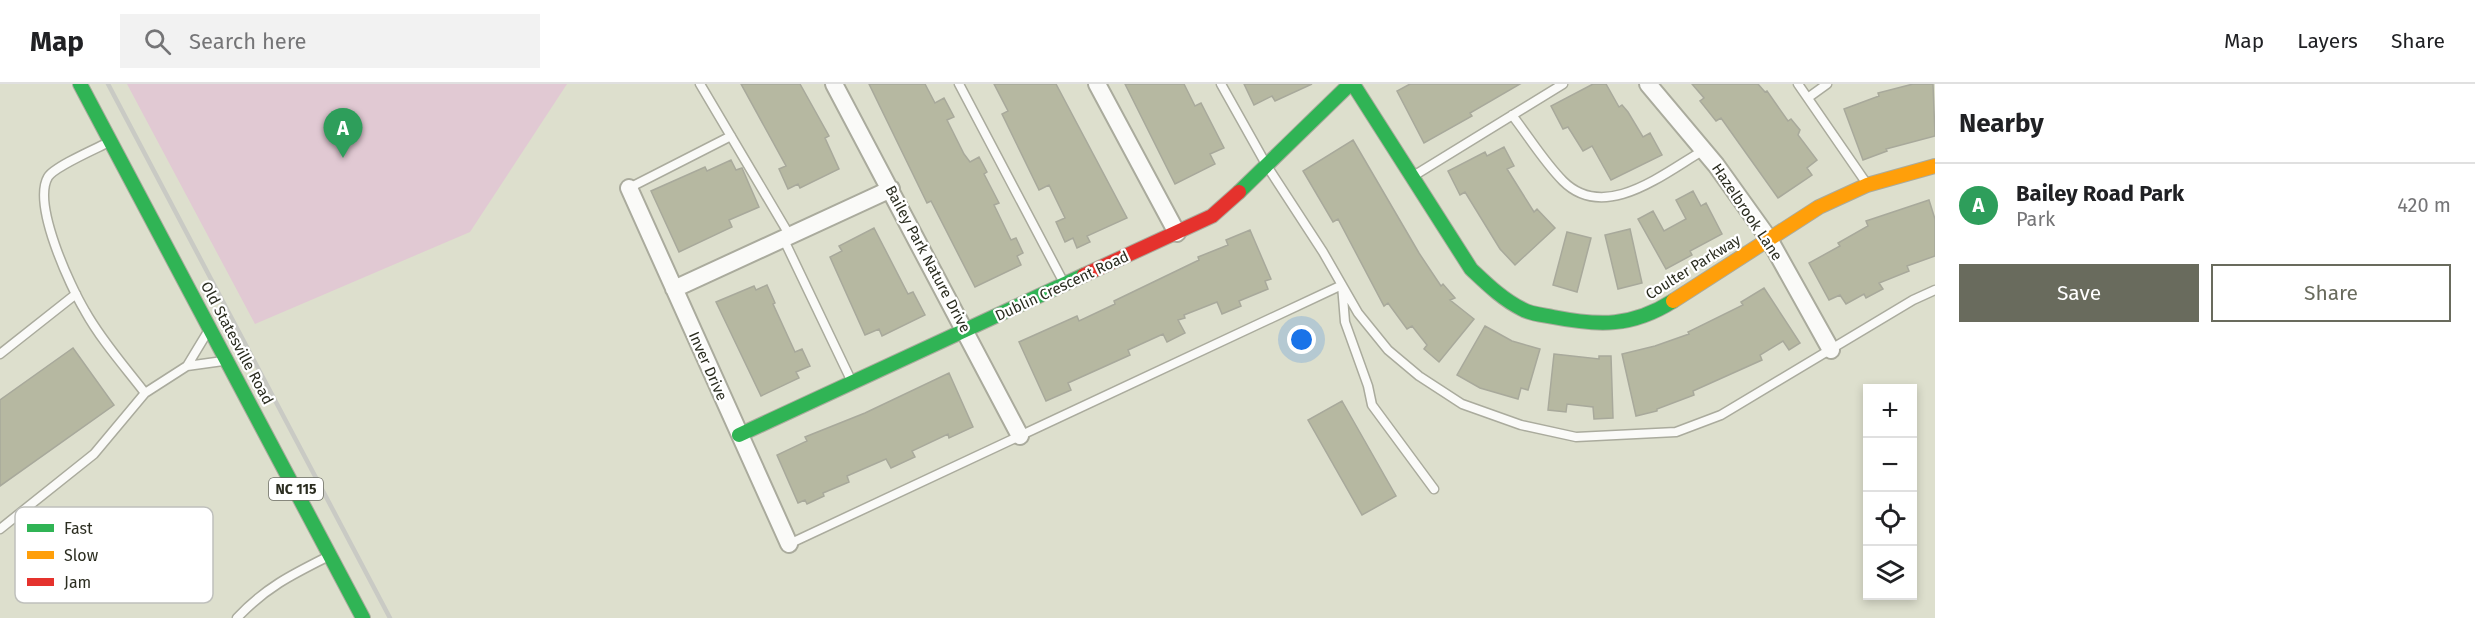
<!DOCTYPE html>
<meta charset="utf-8">
<style>
:root{--surface:#fff;--page:#f2f2f2;--text:#202124;--muted:#757577;--line:#e0e0e0;--accent:#696b5d}
body{margin:0;font-family:"Fira Sans",sans-serif;background:var(--page);color:var(--text)}
.controls{position:absolute;right:18px;bottom:18px;display:grid;overflow:hidden;border-radius:0px;box-shadow:0 3px 9px #0003}
.controls button{width:54px;height:54px;display:grid;place-items:center;padding:0;border:0;border-bottom:2px solid var(--line);background:var(--surface);color:var(--text);font:30px sans-serif}
.you{position:absolute;left:1302px;top:256px;width:21px;height:21px;margin:-15px;border:4px solid #fff;border-radius:50%;background:#1a73e8;box-shadow:0 0 0 9px #1a73e833}
.badge{display:grid;place-items:center;width:39px;height:39px;border-radius:50%;background:var(--accent);color:#fff;font-size:20px;font-weight:700}
.pin{position:absolute;translate:-50% -50px;filter:drop-shadow(0 2px 3px #0008)}
.pin::after{content:'';position:absolute;top:32px;width:21px;height:18px;background:inherit;clip-path:polygon(0 0,100% 0,50% 100%)}
.list{margin:0;padding:0;list-style:none}
h2{display:flex;justify-content:space-between;align-items:center;height:78px;margin:0;padding:0 24px;font-size:26px}
h2 small{font-size:20px;font-weight:400;color:var(--muted)}
.list li{display:grid;grid-template-columns:39px 1fr auto;gap:18px;align-items:center;box-sizing:border-box;height:84px;padding:0 24px;border-top:2px solid var(--line)}
.list b{display:block;font-size:22px;white-space:nowrap}
.list p{margin:0;font-size:20px;white-space:nowrap;color:var(--muted)}
.list em{font-size:20px;font-style:normal;color:var(--muted)}
.actions{display:flex;gap:12px;padding:18px 24px}
.actions a{flex:1;padding:14px 0;border:2px solid var(--accent);border-radius:0px;text-align:center;font-size:21px;color:var(--accent)}
.actions .main{background:var(--accent);color:#fff}
.icon{flex:none;width:33px;height:33px;fill:none;stroke:currentColor;stroke-width:2;stroke-linecap:round;stroke-linejoin:round}
.map{position:relative;flex:none;width:1935px;height:534px;overflow:hidden}
header{display:flex;align-items:center;gap:36px;box-sizing:border-box;height:84px;padding:0 30px;background:var(--surface);border-bottom:2px solid var(--line)}
header strong{font-size:28px}
nav{display:flex;gap:33px;margin-inline-start:auto;font-size:21px}
.search{width:420px;height:54px;background:var(--page);display:flex;align-items:center;gap:15px;box-sizing:border-box;padding:0 21px;border-radius:0px;color:var(--muted);font-size:22px}
main{display:flex}
aside{flex:1;background:var(--surface)}
.map>svg:first-child{display:block}
</style>
<header>
<strong>Map</strong>
<div class="search"><svg class="icon" aria-label="search" viewBox="0 0 24 24"><circle cx="10" cy="10" r="6"/><path d="M15 15l6 6"/></svg>Search here</div>
<nav><a>Map</a><a>Layers</a><a>Share</a></nav>
</header>
<main>
<div class="map">
<svg width="1935" height="534" viewBox="0 0 1935 534">
<rect width="100%" height="100%" fill="#dddfcd"/>
<path fill="#e1c9d3" d="M127,0H567L470,148L255,240Z"/>
<path fill="#b6b8a1" stroke="#a8a99b" stroke-width="1.5" d="M741,0H800L829,52L825,54L839,85L800,104L798,100L788,105L779,85L786,82Z
M869,0H925L935,19L944,14L954,33L947,36L964,70L970,78L979,73L987,88L984,90L999,119L994,121L1011,156L1016,154L1023,169L1017,172L1021,181L975,203L931,117L927,119Z
M994,0H1056L1127,134L1087,152L1090,158L1077,164L1073,154L1065,158L1056,138L1065,134L1049,101L1039,106L1002,30L1008,27Z
M1125,0H1184L1195,22L1201,19L1224,64L1210,70L1215,80L1175,100Z
M1244,0H1312L1275,17L1272,12L1254,21Z
M1410,0H1520L1470,29L1472,32L1424,59L1397,7Z
M1593,0H1606L1619,23L1622,21L1628,28L1643,53L1650,49L1662,71L1611,96L1592,62L1583,67L1568,43L1563,45L1551,22Z
M1692,0H1758L1765,8L1767,7L1788,37L1791,35L1800,46L1798,51L1817,76L1807,84L1812,91L1778,114L1721,34L1716,37L1700,17L1704,14Z
M1913,0H1933L1935,52L1886,65L1887,67L1863,76L1844,25L1879,12L1878,9Z
M1353,56L1419,169L1441,202L1443,200L1455,214L1450,216L1474,235L1439,278L1424,265L1427,261L1412,242L1407,245L1388,219L1384,222L1338,135L1333,138L1303,87Z
M1504,63L1514,82L1507,85L1534,128L1537,125L1555,144L1515,181L1500,165L1465,108L1460,111L1448,87L1485,68L1487,72Z
M731,76L736,86L742,84L759,123L729,136L732,143L679,168L651,107L705,83L707,87Z
M1693,107L1701,122L1706,119L1722,150L1690,167L1692,171L1666,185L1638,135L1653,127L1664,147L1686,135L1676,116Z
M1929,116L1935,135V172L1907,182L1909,187L1879,199L1883,205L1866,214L1864,210L1846,220L1840,211L1829,216L1809,179L1840,162L1838,159L1868,142L1866,137Z
M874,144L908,210L913,208L925,231L882,252L879,245L865,251L830,173L842,167L839,162Z
M1630,145L1642,199L1618,205L1605,151Z
M1250,146L1271,195L1265,197L1268,205L1239,217L1241,222L1222,230L1217,218L1184,231L1185,234L1178,236L1185,249L1167,258L1163,250L1128,266L1130,271L1068,299L1071,306L1046,317L1019,258L1077,232L1079,237L1115,220L1114,217L1199,176L1198,173L1228,161L1226,156Z
M1567,148L1591,154L1577,208L1553,201Z
M767,201L775,219L773,220L795,268L802,265L810,282L796,288L799,294L761,312L716,218L754,202L756,206Z
M1764,204L1800,259L1789,266L1783,257L1760,271L1762,276L1693,307L1694,311L1657,325V327L1636,332L1622,270L1655,262L1689,250L1688,248L1743,221L1741,218Z
M1485,242L1512,257L1540,265L1528,306L1521,304L1518,315L1480,304L1457,291Z
M73,264L114,321L0,402V316Z
M1554,270L1599,275V272H1611L1613,334L1594,335L1593,323L1567,320L1566,328L1548,326Z
M949,289L973,343L949,354L948,350L912,367L915,373L891,384L886,375L847,392L849,398L823,409L824,412L807,420L805,416L798,419L777,371L807,357L805,353L865,329Z
M1342,317L1396,412L1362,431L1308,336Z"/>
<g fill="none" stroke-linecap="round" stroke-linejoin="round">
<defs>
<path id="lane" d="M700,0L790,152
M959,0L1064,199
M1221,0L1267,82L1323,168L1358,229L1388,266L1419,292L1462,320L1521,341L1576,353L1676,348L1721,331L1913,216L1935,206
M1798,0L1867,100
M1809,13L1827,0
M1512,31C1529,53 1544,78 1563,97C1605,139 1664,89 1704,66
M107,59C95,65 54,83 48,93C32,120 70,202 85,227C101,256 125,283 145,309L187,282L223,277
M1415,91L1563,0
M629,104L731,52
M784,156L851,296
M0,270L76,210
M187,282L207,249
M0,445L94,370L145,309
M789,460L1342,201L1345,238L1368,302L1372,321L1434,405
M237,534C265,504 291,491 327,473"/>
<path id="street" d="M834,0L1020,352
M1097,0L1177,149
M1648,0L1716,81L1769,155L1831,266
M629,104L789,460
M674,205L891,105"/>
<path id="fast" d="M80,0L363,534
M1353,0L1471,185C1487,200 1502,215 1522,225C1530,230 1543,231 1553,233C1599,242 1632,243 1673,217
M1239,108L1350,0
M739,351L1084,191"/>
<path id="slow" d="M1673,217L1819,123L1867,101L1935,82"/>
<path id="jam" d="M1084,191L1212,132L1239,108"/>
</defs>
<use href="#lane" stroke="#aaab9d" stroke-width="11"/>
<use href="#street" stroke="#aaab9d" stroke-width="20"/>
<use href="#fast" stroke="#aaab9d" stroke-width="16"/>
<use href="#slow" stroke="#aaab9d" stroke-width="16"/>
<use href="#jam" stroke="#aaab9d" stroke-width="16"/>
<use href="#lane" stroke="#fafaf8" stroke-width="8"/>
<use href="#street" stroke="#fafaf8" stroke-width="16"/>
<use href="#fast" stroke="#30b455" stroke-width="14"/>
<use href="#slow" stroke="#ff9f0a" stroke-width="14"/>
<use href="#jam" stroke="#e5322d" stroke-width="14"/>
<path stroke="#c9cac4" stroke-width="4.5" d="M108,0L390,534"/>
</g>
<g text-anchor="middle" dominant-baseline="central" stroke-width="4.5" stroke-linejoin="round" paint-order="stroke">
<rect fill="#fff" stroke="#6b6c63" stroke-width="1.5" x="269" y="394" width="54" height="22" rx="4.5"/>
<g font-size="14" font-weight="bold" fill="#2b2d20">
<text x="296" y="405">NC 115</text>
</g>
<g font-size="15" fill="#2b2d20" stroke="#fff">
<text transform="translate(1747 128) rotate(56)">Hazelbrook Lane</text>
<text transform="translate(928 175) rotate(62)">Bailey Park Nature Drive</text>
<text transform="translate(1693 183) rotate(-32)">Coulter Parkway</text>
<text transform="translate(1062 202) rotate(-25)">Dublin Crescent Road</text>
<text transform="translate(237 259) rotate(62)">Old Statesville Road</text>
<text transform="translate(708 282) rotate(66)">Inver Drive</text>
</g>
</g>
<rect x="15" y="423" width="198" height="96" rx="9" fill="#fff" stroke="#bfc0bc" stroke-width="1.5"/>
<rect x="27" y="440" width="27" height="8" fill="#30b455"/>
<rect x="27" y="467" width="27" height="8" fill="#ff9f0a"/>
<rect x="27" y="494" width="27" height="8" fill="#e5322d"/>
<g font-size="16" fill="#2b2d20">
<text x="64" y="450">Fast</text>
<text x="64" y="477">Slow</text>
<text x="64" y="504">Jam</text>
</g>
</svg>
<div class="controls">
<button>+</button>
<button>−</button>
<button><svg class="icon" aria-label="locate" viewBox="0 0 24 24"><circle cx="12" cy="12" r="6"/><path d="M12 2v4M12 18v4M2 12h4M18 12h4"/></svg></button>
<button><svg class="icon" aria-label="layers" viewBox="0 0 24 24"><path d="M12 4l9 5-9 5-9-5zM3 14l9 5 9-5"/></svg></button>
</div>
<div class="you"></div>
<div class="pin badge" style="left:343px;top:74px;background:#2e9e5b">A</div>
</div>
<aside>
<h2>Nearby<small></small></h2>
<ul class="list">
<li><span class="badge" style="background:#2e9e5b">A</span><div><b>Bailey Road Park</b><p>Park</p></div><em>420 m</em></li>
</ul>
<div class="actions"><a class="main">Save</a><a>Share</a></div>
</aside>
</main>
